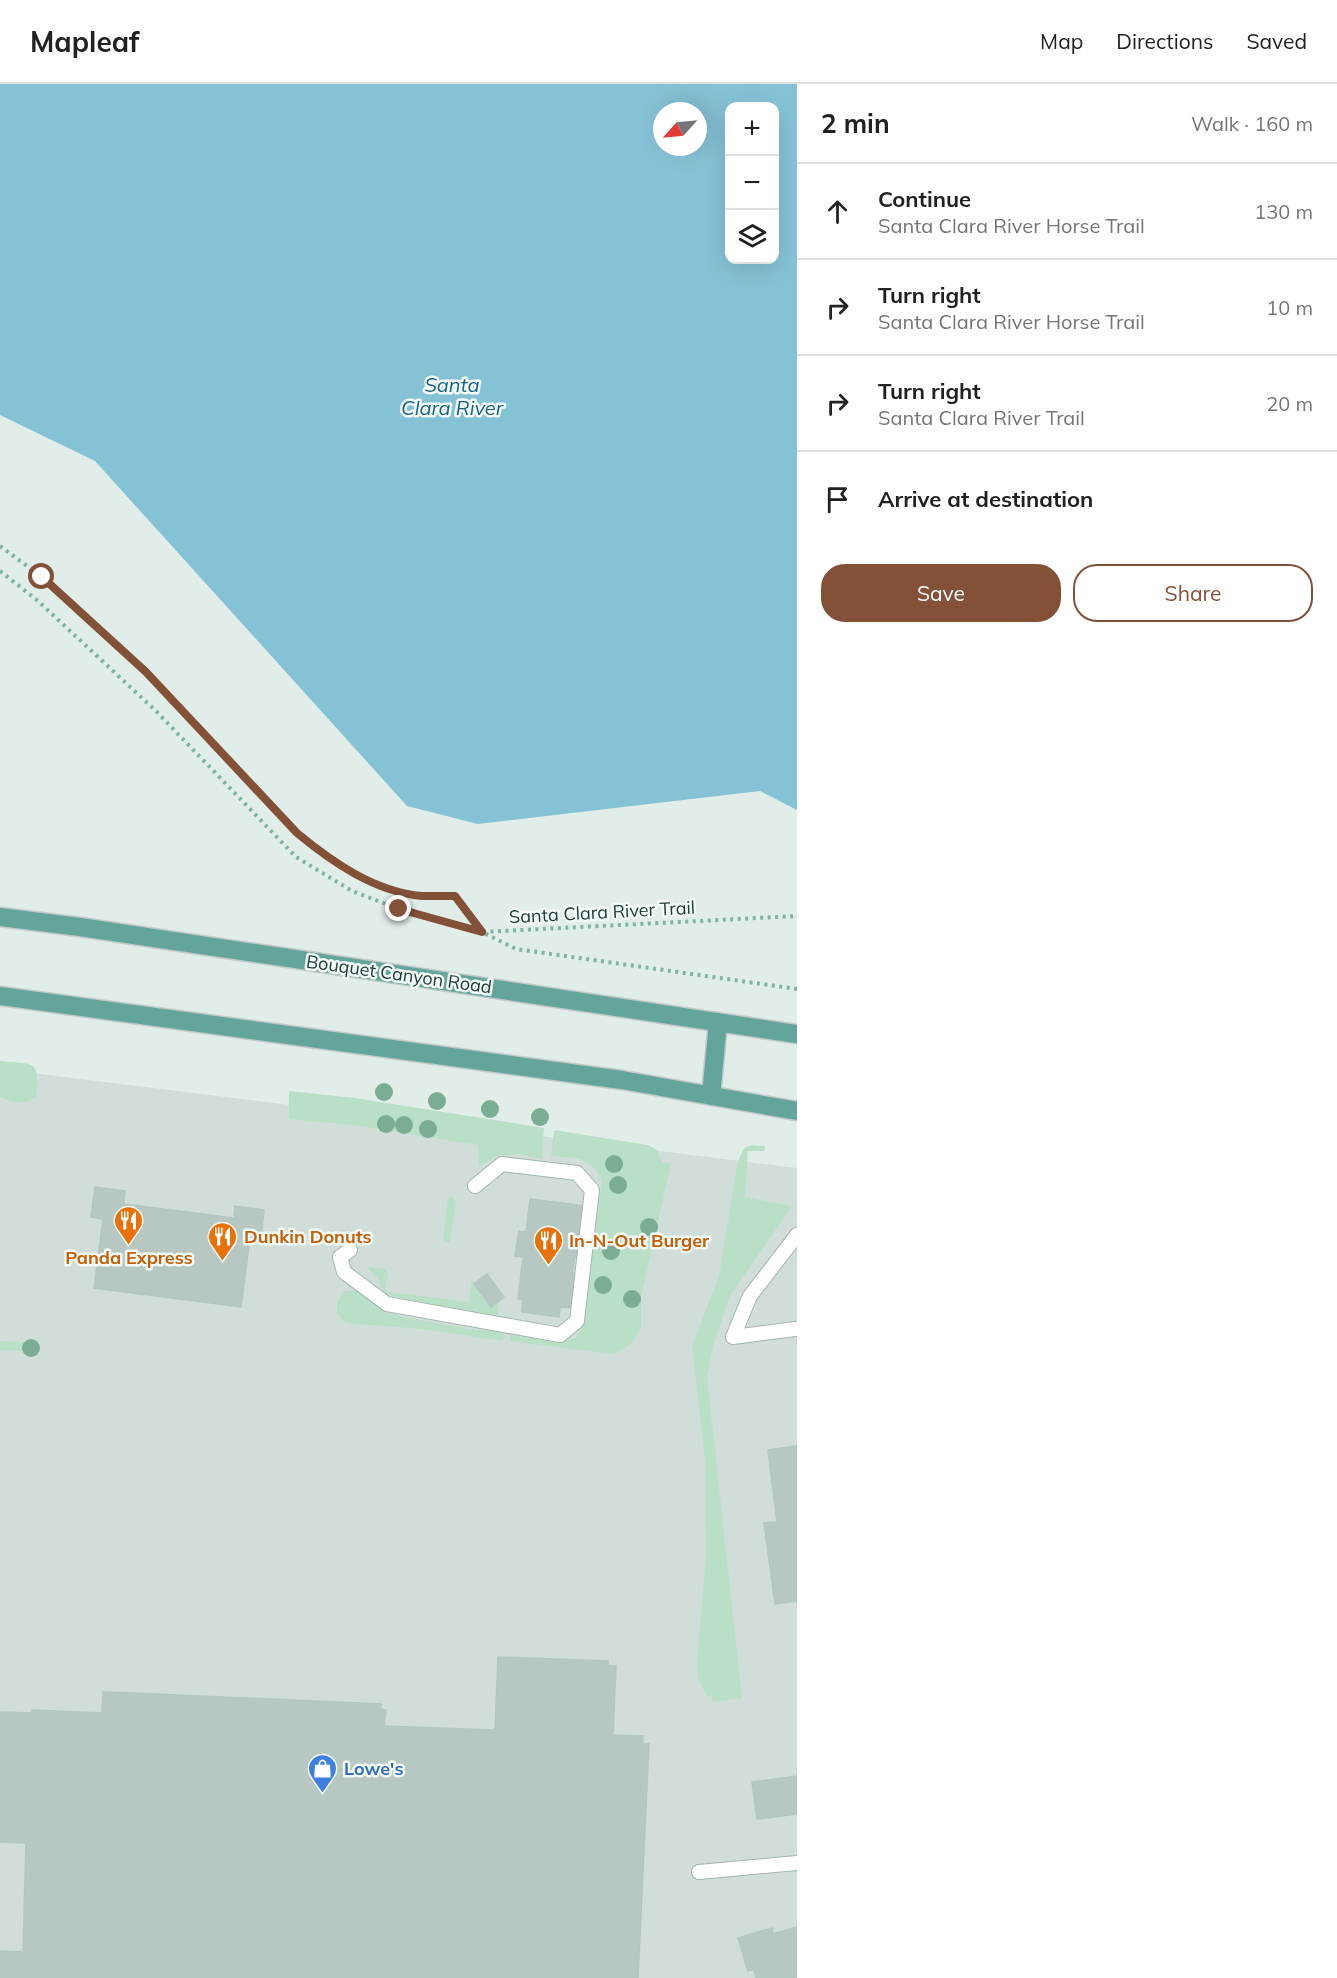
<!DOCTYPE html>
<meta charset="utf-8">
<style>
:root{--surface:#fff;--page:#f2f2f2;--text:#202124;--muted:#757577;--line:#e0e0e0;--accent:#835138}
body{margin:0;font-family:Mulish,sans-serif;background:var(--page);color:var(--text)}
.controls{position:absolute;right:18px;top:18px;display:grid;overflow:hidden;border-radius:12px;box-shadow:0 6px 24px #0002}
.controls button{width:54px;height:54px;display:grid;place-items:center;padding:0;border:0;border-bottom:2px solid var(--line);background:var(--surface);color:var(--text);font:30px sans-serif}
.compass{position:absolute;left:653px;top:18px;width:54px;height:54px;border-radius:50%;background:var(--surface);box-shadow:0 6px 24px #0002;rotate:243deg}
.stop{position:absolute;width:18px;height:18px;margin:-14px;border:4px solid #835138;border-radius:50%;background:#fff}
.stop.end{background:#835138;border-color:#fff;box-shadow:0 2px 6px #0008}
.list{margin:0;padding:0;list-style:none}
h2{display:flex;justify-content:space-between;align-items:center;height:78px;margin:0;padding:0 24px;font-size:26px}
h2 small{font-size:20px;font-weight:400;color:var(--muted)}
.list li{display:grid;grid-template-columns:39px 1fr auto;gap:18px;align-items:center;box-sizing:border-box;height:96px;padding:0 24px;border-top:2px solid var(--line)}
.list b{display:block;font-size:22px;white-space:nowrap}
.list p{margin:0;font-size:20px;white-space:nowrap;color:var(--muted)}
.list em{font-size:20px;font-style:normal;color:var(--muted)}
.actions{display:flex;gap:12px;padding:18px 24px}
.actions a{flex:1;padding:14px 0;border:2px solid var(--accent);border-radius:24px;text-align:center;font-size:21px;color:var(--accent)}
.actions .main{background:var(--accent);color:#fff}
.icon{flex:none;width:33px;height:33px;fill:none;stroke:currentColor;stroke-width:2;stroke-linecap:round;stroke-linejoin:round}
.map{position:relative;flex:none;width:797px;height:1894px;overflow:hidden}
header{display:flex;align-items:center;gap:36px;box-sizing:border-box;height:84px;padding:0 30px;background:var(--surface);border-bottom:2px solid var(--line)}
header strong{font-size:28px}
nav{display:flex;gap:33px;margin-inline-start:auto;font-size:21px}
main{display:flex}
aside{flex:1;background:var(--surface)}
.map>svg:first-child{display:block}
</style>
<header>
<strong>Mapleaf</strong>
<nav><a>Map</a><a>Directions</a><a>Saved</a></nav>
</header>
<main>
<div class="map">
<svg width="797" height="1894" viewBox="0 0 797 1894">
<rect width="100%" height="100%" fill="#e1ede9"/>
<path fill="#d0ddd8" d="M0,985L797,1084V1894H0Z"/>
<path fill="#b9e0c7" d="M0,977C35,981 40,974 36,1013C26,1021 11,1018 0,1013Z
M289,1007L355,1014L544,1044L542,1075L518,1070L497,1072L479,1082L478,1061L353,1041L289,1035Z
M554,1046L648,1061L657,1066L662,1078L671,1080L641,1213V1244L630,1261L613,1270L510,1257L511,1250L564,1257L575,1254L583,1242L602,1096C590,1072 575,1074 551,1072Z
M751,1061L765,1062L764,1067H748L745,1113L792,1122L730,1212L713,1262L707,1293L742,1614L713,1618L711,1612H707L698,1595L697,1577L706,1472L705,1375L692,1262L719,1192L738,1077L744,1064Z
M451,1112L456,1117L450,1159L443,1156L448,1113Z
M368,1183L386,1185L388,1189L385,1205L388,1208L469,1218L472,1196L491,1222L498,1217V1234C471,1229 410,1223 388,1210C378,1204 382,1195 369,1186Z
M346,1207H359L382,1226L402,1233L463,1244L504,1249L503,1257L421,1245L346,1239L337,1230V1217Z
M0,1257L35,1259L40,1265L37,1268L0,1266Z"/>
<path fill="#86c2d6" fill-rule="evenodd" d="M0,0H797V726L760,707L478,740L407,722L95,377L0,331ZM730,22H774V176H730ZM662,27H698V63H662Z"/>
<path fill="#b7c8c2" stroke="#b3c7c1" stroke-width="1.5" d="M95,1103L125,1107L124,1120L234,1134L235,1122L264,1126L261,1155L250,1154L241,1223L94,1204L103,1135L91,1133Z
M530,1115L585,1122L583,1173L575,1172L572,1189H576L572,1224L560,1223L559,1233L522,1228L523,1216L518,1215L523,1173L515,1172L519,1147L526,1148Z
M487,1190L504,1213L491,1223L474,1200Z
M797,1362V1517L775,1520L764,1439L777,1438L768,1366Z
M498,1573L608,1577V1582H616L613,1651L643,1652V1660H649L638,1894H0V1867L23,1868L26,1759L0,1758V1628L32,1629V1626L102,1629L103,1608L133,1609L381,1620V1625L386,1626L384,1642L495,1646Z
M797,1692V1730L757,1735L752,1698Z
M797,1843V1894H756L754,1886L748,1887L738,1854L772,1844L773,1850Z"/>
<g fill="none" stroke-linecap="round" stroke-linejoin="round">
<defs>
<path id="lane" d="M350,1166L340,1173L344,1188L387,1220L560,1251L577,1237L592,1106L577,1089L502,1080L475,1102
M795,1245L733,1253L750,1212L797,1151
M699,1788L797,1779"/>
<path id="primary" d="M0,833L80,843L797,950
M0,912L622,996L797,1027
M711,1012L718,938"/>
</defs>
<use href="#lane" stroke="#a3b5b1" stroke-width="16"/>
<use href="#primary" stroke="#c1c9c8" stroke-width="21"/>
<path stroke="#80b3a7" stroke-width="4" stroke-dasharray="3 4.5" stroke-linecap="butt" d="M0,462L42,493L146,588L297,749C332,778 375,808 422,811C433,812 444,812 455,812L482,848L516,865L797,905
M0,487L38,517L156,627L296,773L352,807L399,825L482,848L797,832"/>
<use href="#lane" stroke="#fff" stroke-width="14"/>
<use href="#primary" stroke="#63a59b" stroke-width="18"/>
</g>
<g fill="#7bad94">
<circle cx="384" cy="1008" r="9"/>
<circle cx="437" cy="1017" r="9"/>
<circle cx="490" cy="1025" r="9"/>
<circle cx="540" cy="1033" r="9"/>
<circle cx="386" cy="1040" r="9"/>
<circle cx="404" cy="1041" r="9"/>
<circle cx="428" cy="1045" r="9"/>
<circle cx="614" cy="1080" r="9"/>
<circle cx="618" cy="1101" r="9"/>
<circle cx="649" cy="1143" r="9"/>
<circle cx="611" cy="1167" r="9"/>
<circle cx="603" cy="1201" r="9"/>
<circle cx="632" cy="1215" r="9"/>
<circle cx="31" cy="1264" r="9"/>
</g>
<g fill="none" stroke-linecap="round" stroke-linejoin="round">
<path stroke="#835138" stroke-width="8" d="M42,493L146,588L297,749C332,778 375,808 422,812C433,812 444,812 455,812L482,848L399,825"/>
</g>
<defs>
<symbol id="restaurant-pin" viewBox="-11 -11 22 30"><path d="M0 17L-7.5 6A9.5 9.5 0 1 1 7.5 6Z" fill="#e8710a" stroke="#f2f9f6"/><path d="M-5-6h1v4h1v-4h1v4h1v-4h1v5L-1.5 .5V6h-2V.5L-5-1ZM5-6V6H3V1.5H1.5Q1.5-4 5-6Z" fill="#fff"/></symbol>
<symbol id="shop-pin" viewBox="-11 -11 22 30"><path d="M0 17L-7.5 6A9.5 9.5 0 1 1 7.5 6Z" fill="#3f7fe0" stroke="#f2f9f6"/><path d="M-5-2.5h2.3a2.7 3.5 0 0 1 5.4 0H5L5.5 6h-11ZM-1.5-2.5h3a1.5 2.3 0 0 0-3 0Z" fill="#fff"/></symbol>
</defs>
<g fill-rule="evenodd">
<use href="#restaurant-pin" x="112" y="1120" width="33" height="45"/>
<use href="#restaurant-pin" x="206" y="1136" width="33" height="45"/>
<use href="#restaurant-pin" x="532" y="1140" width="33" height="45"/>
<use href="#shop-pin" x="306" y="1668" width="33" height="45"/>
</g>
<g text-anchor="middle" dominant-baseline="central" stroke-width="5" stroke-linejoin="round" paint-order="stroke">
<g font-size="18" fill="#203f3a" stroke="#f2f9f6">
<text transform="translate(602 828) rotate(-3)">Santa Clara River Trail</text>
<text transform="translate(399 890) rotate(8)">Bouquet Canyon Road</text>
</g>
<g font-size="18" font-weight="bold" fill="#c56008" stroke="#f2f9f6" text-anchor="start">
<text x="244" y="1152">Dunkin Donuts</text>
<text x="569" y="1156">In-N-Out Burger</text>
<text x="129" y="1173" text-anchor="middle">Panda Express</text>
</g>
<g font-size="18" font-weight="bold" fill="#366cbe" stroke="#f2f9f6" text-anchor="start">
<text x="344" y="1684">Lowe's</text>
</g>
<g font-size="20" font-style="italic" fill="#16647f" stroke="#f2f9f6">
<text x="452" y="300">Santa<tspan x="452" dy="23">Clara River</tspan></text>
</g>
</g>
</svg>
<div class="controls">
<button>+</button>
<button>−</button>
<button><svg class="icon" aria-label="layers" viewBox="0 0 24 24"><path d="M12 4l9 5-9 5-9-5zM3 14l9 5 9-5"/></svg></button>
</div>
<svg class="compass" viewBox="-18 -18 36 36"><path d="M0-13l5 13h-10z" fill="#e53935"/><path d="M0 13l5-13h-10z" fill="#757577"/></svg>
<div class="stop" style="left:42px;top:493px"></div>
<div class="stop end" style="left:399px;top:825px"></div>
</div>
<aside>
<h2>2 min<small>Walk · 160 m</small></h2>
<ul class="list">
<li><svg class="icon" aria-label="ahead" viewBox="0 0 24 24"><path d="M12 20V5M6 11l6-6 6 6"/></svg><div><b>Continue</b><p>Santa Clara River Horse Trail</p></div><em>130 m</em></li>
<li><svg class="icon" aria-label="right" viewBox="0 0 24 24"><path d="M7 20v-9h11M14 6l5 5-5 5"/></svg><div><b>Turn right</b><p>Santa Clara River Horse Trail</p></div><em>10 m</em></li>
<li><svg class="icon" aria-label="right" viewBox="0 0 24 24"><path d="M7 20v-9h11M14 6l5 5-5 5"/></svg><div><b>Turn right</b><p>Santa Clara River Trail</p></div><em>20 m</em></li>
<li><svg class="icon" aria-label="arrive" viewBox="0 0 24 24"><path d="M6 21V4h12l-3 4 3 4H6"/></svg><div><b>Arrive at destination</b></div></li>
</ul>
<div class="actions"><a class="main">Save</a><a>Share</a></div>
</aside>
</main>
